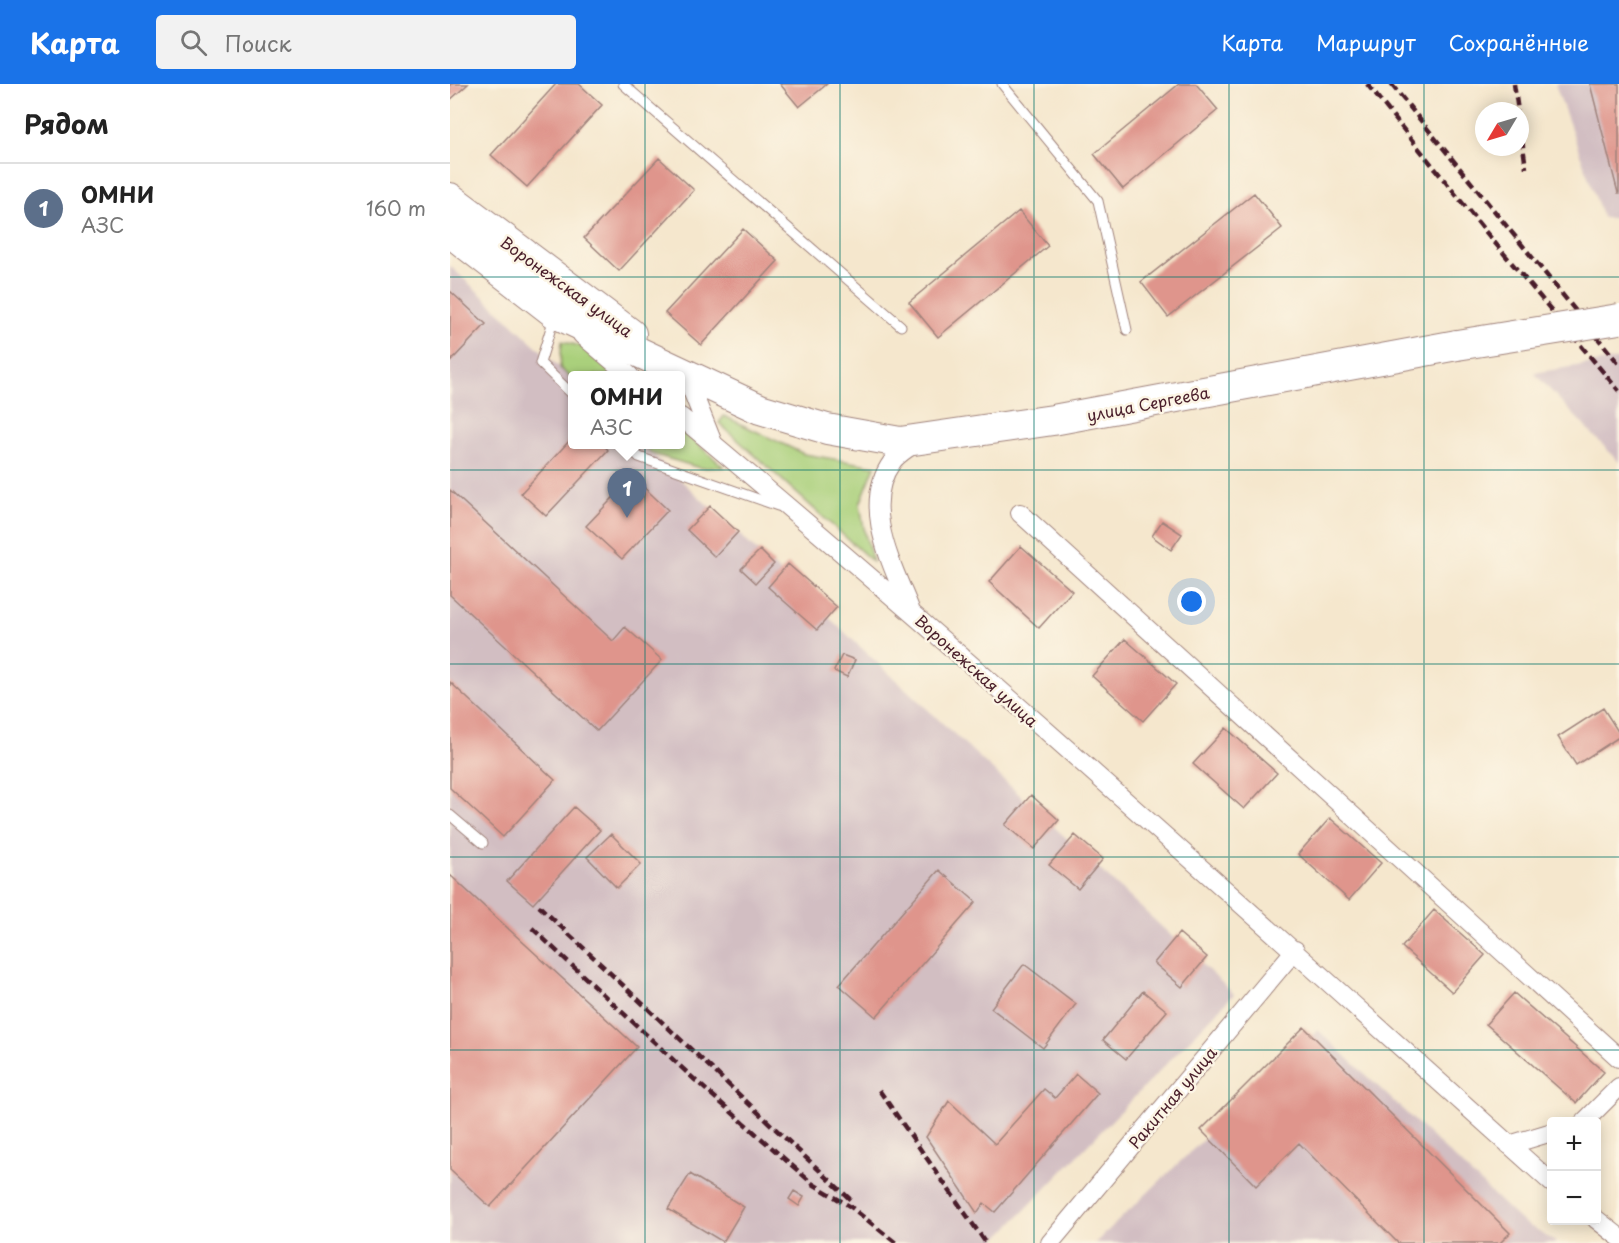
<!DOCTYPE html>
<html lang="ru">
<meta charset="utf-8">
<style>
:root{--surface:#fff;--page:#f2f2f2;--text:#222;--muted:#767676;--line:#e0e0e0;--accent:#1a73e8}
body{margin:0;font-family:"Playpen Sans",sans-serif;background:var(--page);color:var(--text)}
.controls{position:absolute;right:18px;bottom:18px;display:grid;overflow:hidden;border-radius:6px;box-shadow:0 3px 15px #0003}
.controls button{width:54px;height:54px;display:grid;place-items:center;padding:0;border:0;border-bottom:2px solid var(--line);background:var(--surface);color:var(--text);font:30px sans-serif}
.compass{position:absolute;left:1025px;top:18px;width:54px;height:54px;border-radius:50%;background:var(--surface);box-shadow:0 3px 15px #0003;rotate:232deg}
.you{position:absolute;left:742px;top:518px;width:21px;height:21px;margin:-15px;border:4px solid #fff;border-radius:50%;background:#1a73e8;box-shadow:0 0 0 9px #1a73e833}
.badge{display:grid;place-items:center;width:39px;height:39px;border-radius:50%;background:var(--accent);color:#fff;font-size:20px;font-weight:700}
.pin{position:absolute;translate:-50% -50px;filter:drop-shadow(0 2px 3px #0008)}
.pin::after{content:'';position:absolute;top:32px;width:21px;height:18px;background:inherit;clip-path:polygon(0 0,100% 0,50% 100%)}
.popup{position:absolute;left:118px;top:287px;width:117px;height:78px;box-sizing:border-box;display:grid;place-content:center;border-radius:6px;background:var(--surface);filter:drop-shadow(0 2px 4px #0005);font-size:20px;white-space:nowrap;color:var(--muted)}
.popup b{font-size:22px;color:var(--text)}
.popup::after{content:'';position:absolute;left:50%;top:100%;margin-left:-12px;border:12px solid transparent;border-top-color:var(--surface)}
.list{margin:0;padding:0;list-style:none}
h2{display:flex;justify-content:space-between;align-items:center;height:78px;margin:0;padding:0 24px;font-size:26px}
h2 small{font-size:20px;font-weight:400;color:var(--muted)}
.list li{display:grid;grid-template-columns:39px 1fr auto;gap:18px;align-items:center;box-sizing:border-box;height:90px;padding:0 24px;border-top:2px solid var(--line)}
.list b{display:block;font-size:22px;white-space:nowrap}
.list p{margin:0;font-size:20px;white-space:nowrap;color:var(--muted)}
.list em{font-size:20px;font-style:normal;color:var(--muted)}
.icon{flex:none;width:33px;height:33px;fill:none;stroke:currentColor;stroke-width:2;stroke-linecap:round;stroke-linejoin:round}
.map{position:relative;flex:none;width:1169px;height:1159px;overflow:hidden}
header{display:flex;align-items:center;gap:36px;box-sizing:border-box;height:84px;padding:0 30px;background:var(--accent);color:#fff}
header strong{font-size:28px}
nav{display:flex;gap:33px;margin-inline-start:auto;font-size:21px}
.search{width:420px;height:54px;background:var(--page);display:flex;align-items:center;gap:15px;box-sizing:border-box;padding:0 21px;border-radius:6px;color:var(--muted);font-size:22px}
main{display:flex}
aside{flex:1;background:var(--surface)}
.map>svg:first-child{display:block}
</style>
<header>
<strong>Карта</strong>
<div class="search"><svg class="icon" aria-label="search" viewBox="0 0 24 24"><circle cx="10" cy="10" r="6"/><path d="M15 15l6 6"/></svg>Поиск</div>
<nav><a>Карта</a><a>Маршрут</a><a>Сохранённые</a></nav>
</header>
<main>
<aside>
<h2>Рядом<small></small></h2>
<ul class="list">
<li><span class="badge" style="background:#5c6f8a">1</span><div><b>ОМНИ</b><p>АЗС</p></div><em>160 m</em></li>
</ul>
</aside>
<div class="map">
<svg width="1169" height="1159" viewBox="0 0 1169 1159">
<rect width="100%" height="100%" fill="#fcf5e5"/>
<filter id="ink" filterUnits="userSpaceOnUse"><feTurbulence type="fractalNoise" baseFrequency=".0167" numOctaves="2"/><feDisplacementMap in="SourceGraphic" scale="12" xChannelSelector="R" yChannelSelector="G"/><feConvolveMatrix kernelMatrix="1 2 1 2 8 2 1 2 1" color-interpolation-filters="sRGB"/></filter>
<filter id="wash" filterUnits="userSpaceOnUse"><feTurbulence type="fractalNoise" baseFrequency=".008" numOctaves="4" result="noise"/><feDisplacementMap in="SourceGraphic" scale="24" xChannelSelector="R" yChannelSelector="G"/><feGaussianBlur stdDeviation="1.35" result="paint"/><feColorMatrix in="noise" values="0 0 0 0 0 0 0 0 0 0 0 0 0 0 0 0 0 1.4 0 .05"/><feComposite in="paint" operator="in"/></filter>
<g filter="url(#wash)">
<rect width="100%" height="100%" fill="#f5e7cd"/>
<path fill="#d2bec2" d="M1105,0H1169V134H1153Z
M0,182L123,296V360L193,361L784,910L543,1159H0Z
M1169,275V378L1084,289Z
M868,946L1070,1136L1107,1159H645Z"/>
<path fill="#aad07b" stroke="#7a7853" stroke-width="1.5" d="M112,257L133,263L167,291L123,292V296L110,284Z
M274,332L354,370L425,382L410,420L415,450L423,478L269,339Z
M231,346L274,383L250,384L203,370L193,361L231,360Z"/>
<g id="blocks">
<path fill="#df958c" d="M0,0H18L0,16Z
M106,0H129L152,21L77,103L41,71Z
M330,0H377L349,23Z
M729,0H746L768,26L673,105L644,70Z
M1140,0H1169V109H1168Z
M209,74L244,106L169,187L134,154Z
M804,109L832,144L718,233L691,198Z
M569,127L598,162L488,253L459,218Z
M293,145L328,177L251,261L215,229Z
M0,207L36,240L0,278Z
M123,353V360H153L158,366L96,432L71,409Z
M183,393L218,426L172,475L136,442Z
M0,406L163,557L175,543L212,576L147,647L0,511Z
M260,422L288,448L265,473L237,446Z
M712,437L732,450L721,466L702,452Z
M571,462L622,507L589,544L539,498Z
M310,466L324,480L306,499L291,485Z
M338,480L387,523L367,546L318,503Z
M675,555L726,600L693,637L642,592Z
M392,571L405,576L397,593L384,587Z
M0,598L105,696L53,753L0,704Z
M1153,624L1169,649V653L1126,681L1108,653Z
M776,644L827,689L794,725L743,680Z
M581,711L609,736L584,765L555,741Z
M124,723L150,746L83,820L57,797Z
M880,734L931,779L899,816L848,770Z
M161,750L191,780L167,804L137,773Z
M625,751L653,775L628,805L599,781Z
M489,786L526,818L426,933L389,901Z
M0,791L187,963L40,1123L0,1086Z
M984,826L1035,871L1002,908L952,863Z
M729,849L757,873L732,903L704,879Z
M574,880L626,920L593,964L541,924Z
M693,907L717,927L676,975L653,956Z
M1064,909L1154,988L1126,1019L1036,940Z
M854,943L1060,1149L1050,1159H948L849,1059L806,1102L751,1046Z
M626,990L648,1009L545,1128L534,1119L527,1129L476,1053L499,1017L545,1060L594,1005L605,1014Z
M240,1090L294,1123L273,1158L218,1125Z
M344,1107L354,1113L349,1122L339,1115Z"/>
</g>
</g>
<g filter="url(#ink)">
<use href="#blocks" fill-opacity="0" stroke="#a0837c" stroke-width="1.5"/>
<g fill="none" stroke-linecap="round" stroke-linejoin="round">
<defs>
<path id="service" d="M173,0L451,242
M552,0L648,117L677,246
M104,234L90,279L123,311
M176,360L189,373L328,422
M0,731L33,759"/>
<path id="minor" d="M132,251L180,292
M235,289L263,359
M231,333C528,580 814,841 1102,1099
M570,429L1169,974
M460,525C443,482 410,422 442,378C447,370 459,364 467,357
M1134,1038L1169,1003
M1059,1061L1102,1048
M1146,1135L1169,1153
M600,1159L845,866"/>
<path id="primary" d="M0,114L181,250
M0,148L105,229L310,325L377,345L450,358L603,336L1007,261"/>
</defs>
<use href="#service" stroke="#a0837c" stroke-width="11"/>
<use href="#minor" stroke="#a0837c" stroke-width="20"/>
<use href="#primary" stroke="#a0837c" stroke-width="32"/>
<use href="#service" stroke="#fff" stroke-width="9"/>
<use href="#minor" stroke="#fff" stroke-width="18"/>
<use href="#primary" stroke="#fff" stroke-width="30"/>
<path stroke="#4a1f2b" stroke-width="4.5" stroke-dasharray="9 4.5" stroke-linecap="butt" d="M917,0L1035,147L1169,307
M941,0L1169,280
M1064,0L1068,27
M1070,41L1076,84
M89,822L403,1118
M82,844L245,996L363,1100L401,1123L446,1159
M429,1006L536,1159"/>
<defs>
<path id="primary-bridge" d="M1007,261L1169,235"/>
</defs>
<use href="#primary-bridge" stroke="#a0837c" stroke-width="32" stroke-linecap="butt"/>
<use href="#primary-bridge" stroke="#fff" stroke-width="30"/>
</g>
</g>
<path fill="none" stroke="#0f766e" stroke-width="1.5" stroke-opacity="0.55" d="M195,0V1159M390,0V1159M584,0V1159M779,0V1159M974,0V1159M0,193H1169M0,386H1169M0,580H1169M0,773H1169M0,966H1169"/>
<g text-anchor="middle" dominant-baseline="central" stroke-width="5" stroke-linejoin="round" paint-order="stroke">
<g font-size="16" fill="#4a1f2b" stroke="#fcf5e5">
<text transform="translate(117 202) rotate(36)">Воронежская улица</text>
<text transform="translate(698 319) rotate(-11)">улица Сергеева</text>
<text transform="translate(527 586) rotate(42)">Воронежская улица</text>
<text transform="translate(722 1013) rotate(-50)">Ракитная улица</text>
</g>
</g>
</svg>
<div class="controls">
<button>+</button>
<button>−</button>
</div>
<svg class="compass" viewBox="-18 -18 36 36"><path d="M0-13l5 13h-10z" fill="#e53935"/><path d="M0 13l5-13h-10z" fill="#767676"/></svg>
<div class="you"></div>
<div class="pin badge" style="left:177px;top:434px;background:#5c6f8a">1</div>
<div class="popup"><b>ОМНИ</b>АЗС</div>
</div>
</main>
